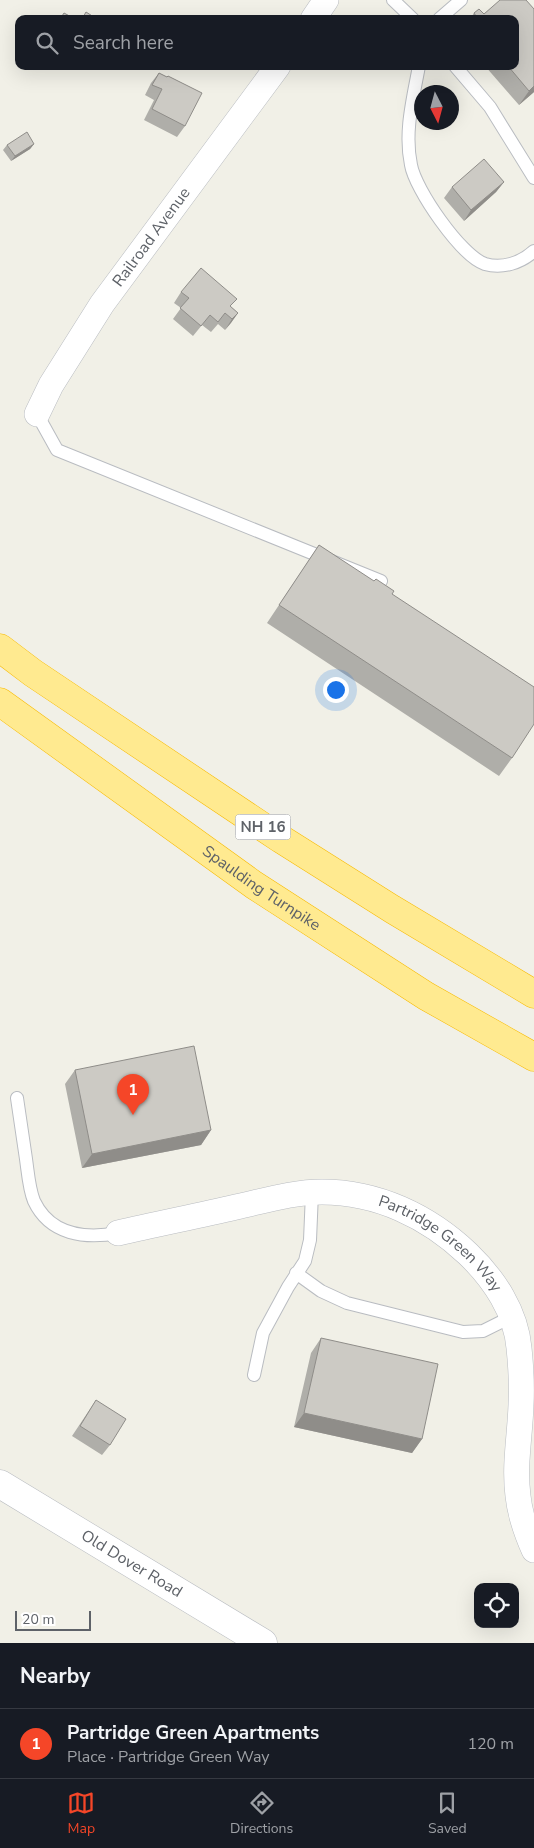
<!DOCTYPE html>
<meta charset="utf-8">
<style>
:root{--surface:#171b24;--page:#20242c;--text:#f1f3f6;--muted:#9ea1a6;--line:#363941;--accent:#f54628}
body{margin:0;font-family:"Nunito Sans",sans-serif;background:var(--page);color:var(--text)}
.controls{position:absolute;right:15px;bottom:15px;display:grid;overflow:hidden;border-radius:10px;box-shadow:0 5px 20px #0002}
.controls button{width:45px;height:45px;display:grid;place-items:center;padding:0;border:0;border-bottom:1px solid var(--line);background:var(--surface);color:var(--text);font:25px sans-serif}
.compass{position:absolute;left:414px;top:85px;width:45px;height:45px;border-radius:50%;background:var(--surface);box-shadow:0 5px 20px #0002;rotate:174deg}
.scale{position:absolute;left:15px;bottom:12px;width:76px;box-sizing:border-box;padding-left:5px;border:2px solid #5e6268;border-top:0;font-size:14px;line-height:18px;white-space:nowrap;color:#5e6268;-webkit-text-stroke:4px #fff;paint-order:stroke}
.you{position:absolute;left:335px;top:689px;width:18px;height:18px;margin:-12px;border:4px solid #fff;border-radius:50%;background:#1a73e8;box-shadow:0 0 0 8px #1a73e833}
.badge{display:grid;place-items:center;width:32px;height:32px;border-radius:50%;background:var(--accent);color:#fff;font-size:16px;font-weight:700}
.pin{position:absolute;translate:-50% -41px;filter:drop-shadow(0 1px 2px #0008)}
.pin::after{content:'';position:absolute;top:26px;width:18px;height:15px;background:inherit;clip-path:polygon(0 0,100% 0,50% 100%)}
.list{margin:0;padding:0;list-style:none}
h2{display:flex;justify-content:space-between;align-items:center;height:65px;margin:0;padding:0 20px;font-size:21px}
h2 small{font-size:16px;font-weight:400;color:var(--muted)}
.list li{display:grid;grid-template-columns:32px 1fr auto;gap:15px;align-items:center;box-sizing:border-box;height:70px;padding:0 20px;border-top:1px solid var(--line)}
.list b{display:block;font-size:19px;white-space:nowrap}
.list p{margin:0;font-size:16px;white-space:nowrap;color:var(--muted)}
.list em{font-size:16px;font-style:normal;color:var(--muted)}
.icon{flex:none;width:28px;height:28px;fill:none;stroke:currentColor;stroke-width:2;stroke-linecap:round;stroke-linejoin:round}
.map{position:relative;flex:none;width:534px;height:1643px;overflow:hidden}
.search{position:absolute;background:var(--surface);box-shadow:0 5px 20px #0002;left:15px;right:15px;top:15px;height:55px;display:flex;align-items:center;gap:12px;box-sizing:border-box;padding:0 18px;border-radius:10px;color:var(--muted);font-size:19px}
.sheet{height:135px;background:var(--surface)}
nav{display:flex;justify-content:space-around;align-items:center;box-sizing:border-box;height:70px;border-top:1px solid var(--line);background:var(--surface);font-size:14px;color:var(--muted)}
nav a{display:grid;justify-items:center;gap:2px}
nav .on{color:var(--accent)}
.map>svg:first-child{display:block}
</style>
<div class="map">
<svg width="534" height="1643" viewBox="0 0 534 1643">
<rect width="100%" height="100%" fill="#f1f0e7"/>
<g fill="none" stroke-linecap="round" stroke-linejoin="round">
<defs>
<path id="service" d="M393,0L413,19
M439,19L461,0
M419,66C413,99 404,132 411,165C415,189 461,256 485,264C502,269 521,263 534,251
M455,66L490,107L534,178
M37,414L57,450L381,581
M17,1098C20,1118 23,1139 26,1159C28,1173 29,1189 34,1201C50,1235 85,1239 118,1233
M296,1273L321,1291L347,1303L463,1332L483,1331L511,1317
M254,1375L263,1333L288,1287L305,1261L310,1240L312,1193"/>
<g id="minor">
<path d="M313,19L326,0"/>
<path id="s1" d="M37,414L51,385L102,304L278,66"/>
<path id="s2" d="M118,1233C157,1224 197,1216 236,1207C264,1201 293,1192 322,1192C377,1192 428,1216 468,1254C494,1279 516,1312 519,1348C521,1367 522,1386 521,1405C520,1436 514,1465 518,1496C520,1515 526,1532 534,1550"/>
</g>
<g id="tertiary">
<path id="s3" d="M0,1484L263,1643"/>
</g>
<g id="motorway">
<path d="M0,648L33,673L281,839L392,909L534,994"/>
<path id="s4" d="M0,702L254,885L426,996L534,1057"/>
</g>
</defs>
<use href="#service" stroke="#b9bcc1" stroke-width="14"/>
<use href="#minor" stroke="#b9bcc1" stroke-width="26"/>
<use href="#tertiary" stroke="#b9bcc1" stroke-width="29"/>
<use href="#motorway" stroke="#f8ba00" stroke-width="29"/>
<use href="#service" stroke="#fff" stroke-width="12"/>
<use href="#minor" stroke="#fff" stroke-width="25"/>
<use href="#tertiary" stroke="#fff" stroke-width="28"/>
<use href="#motorway" stroke="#ffea90" stroke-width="28"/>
</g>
<path fill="#afaea9" d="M534,9V92L519,105L485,66H515V19H470L474,13L484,14Z
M159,73L185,126L177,137L144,120L154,100L145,95L151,83Z
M34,144L30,149L11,161L3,150L7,145Z
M504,182L496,192L464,221L444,198L452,187Z
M181,292L231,307L238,313L225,330L218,324L211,332L202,325L193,336L173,319L181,308L174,303Z
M319,545L392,594L512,758L499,776L267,623Z
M75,1070L211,1130L201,1145L82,1168L65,1084Z
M321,1338L422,1439L412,1453L294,1427L311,1353Z
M96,1400L110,1445L102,1455L72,1436Z"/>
<path fill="#8f8d89" d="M534,86V92L519,105L529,91Z
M34,144L30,149L11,161L15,156Z
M504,182L496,192L464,221L471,210Z
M238,313L231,323L225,330L232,319Z
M211,1130L201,1145L82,1168L92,1154Z
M304,1413L422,1439L412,1453L294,1427Z"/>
<path fill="#cccac4" stroke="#8f8d89" d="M500,0H526L534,9V86L529,91L508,66H515V19H478L474,13L479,9L484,14Z
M86,12L97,19H82Z
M64,13L75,19H60Z
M159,73L167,77L168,76L202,93L185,126L152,109L162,89L152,85Z
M27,132L34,144L15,156L7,145Z
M484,159L504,182L471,210L452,187Z
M201,268L237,299L230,306L238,313L232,319L225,313L218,322L210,315L201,326L180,308L189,298L181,292Z
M319,545L374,581L376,579L394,591L392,594L534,687V724L512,758L279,605Z
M194,1046L211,1130L92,1154L75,1070Z
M321,1338L438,1364L422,1439L304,1413Z
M96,1400L126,1419L110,1445L80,1426Z"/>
<g text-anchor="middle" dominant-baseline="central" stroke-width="4" stroke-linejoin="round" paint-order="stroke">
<rect fill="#fff" stroke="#8e9195" stroke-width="1" x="235.5" y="814.5" width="55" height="25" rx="4"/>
<g font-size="15" font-weight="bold" fill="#5e6268">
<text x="263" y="827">NH 16</text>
</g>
<g font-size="16" fill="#5e6268" stroke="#fff">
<text stroke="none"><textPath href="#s1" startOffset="211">Railroad Avenue</textPath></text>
<text stroke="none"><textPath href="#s4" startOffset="321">Spaulding Turnpike</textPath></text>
<text stroke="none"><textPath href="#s2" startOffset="342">Partridge Green Way</textPath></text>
<text stroke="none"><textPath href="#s3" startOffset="154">Old Dover Road</textPath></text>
</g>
</g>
</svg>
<div class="controls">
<button><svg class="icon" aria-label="locate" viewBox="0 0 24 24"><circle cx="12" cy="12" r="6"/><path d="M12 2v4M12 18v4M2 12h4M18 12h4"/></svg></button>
</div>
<svg class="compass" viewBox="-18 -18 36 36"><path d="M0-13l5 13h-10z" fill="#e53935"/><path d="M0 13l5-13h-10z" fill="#9ea1a6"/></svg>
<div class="scale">20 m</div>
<div class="you"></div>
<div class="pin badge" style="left:133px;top:1115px">1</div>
<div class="search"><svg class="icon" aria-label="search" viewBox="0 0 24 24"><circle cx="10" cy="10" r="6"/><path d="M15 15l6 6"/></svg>Search here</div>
</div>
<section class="sheet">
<h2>Nearby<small></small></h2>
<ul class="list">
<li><span class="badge">1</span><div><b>Partridge Green Apartments</b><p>Place · Partridge Green Way</p></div><em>120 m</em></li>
</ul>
</section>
<nav>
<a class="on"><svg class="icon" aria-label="map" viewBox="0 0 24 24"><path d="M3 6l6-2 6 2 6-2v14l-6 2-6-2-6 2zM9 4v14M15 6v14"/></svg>Map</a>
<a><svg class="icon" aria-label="directions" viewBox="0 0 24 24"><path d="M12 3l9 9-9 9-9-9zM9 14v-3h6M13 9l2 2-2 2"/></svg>Directions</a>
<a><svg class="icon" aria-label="saved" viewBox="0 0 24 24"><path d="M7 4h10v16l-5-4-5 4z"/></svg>Saved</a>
</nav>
